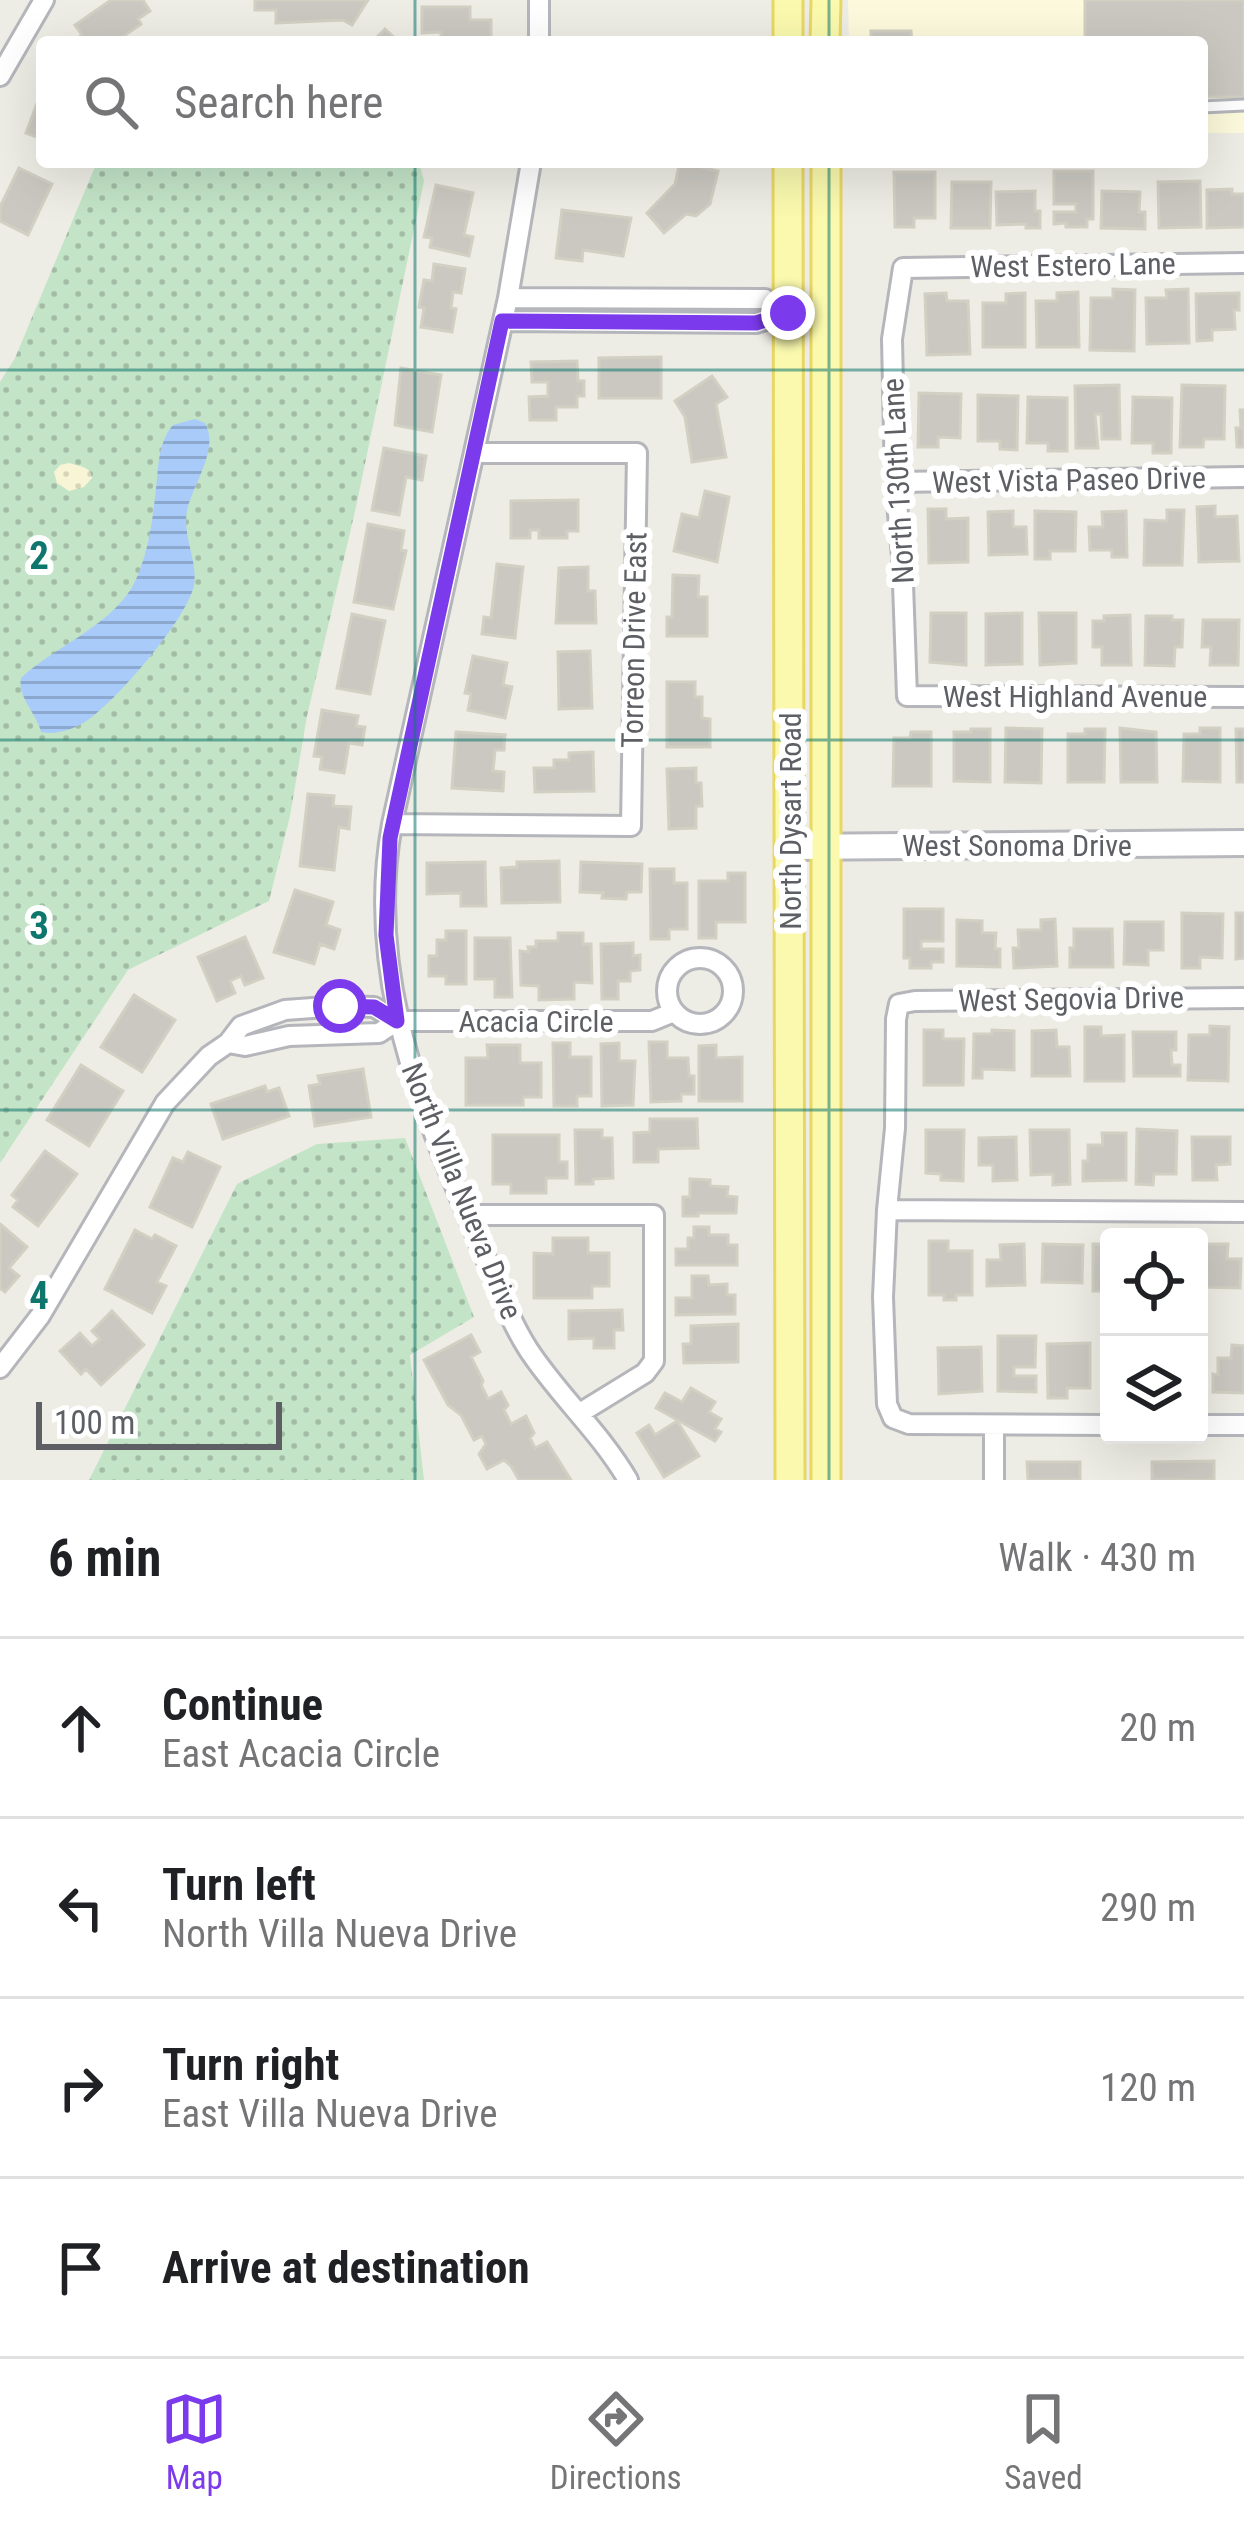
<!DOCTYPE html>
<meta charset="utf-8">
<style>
:root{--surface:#fff;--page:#f6f6f6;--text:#202124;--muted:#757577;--line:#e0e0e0;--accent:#7c3aed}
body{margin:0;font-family:"Roboto Condensed",sans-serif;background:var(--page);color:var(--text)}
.controls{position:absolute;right:36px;bottom:36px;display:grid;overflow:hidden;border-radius:12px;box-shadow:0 12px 48px #0002}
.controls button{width:108px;height:108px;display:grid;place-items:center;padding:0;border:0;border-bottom:3px solid var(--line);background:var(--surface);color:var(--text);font:60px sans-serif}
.scale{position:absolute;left:36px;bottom:30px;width:246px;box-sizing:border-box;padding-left:12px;border:6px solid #5d5f64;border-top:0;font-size:33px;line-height:42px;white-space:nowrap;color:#5d5f64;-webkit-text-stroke:9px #fff;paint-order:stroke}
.stop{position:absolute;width:36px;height:36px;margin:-27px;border:9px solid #7c3aed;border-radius:50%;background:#fff}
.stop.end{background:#7c3aed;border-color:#fff;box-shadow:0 3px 12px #0008}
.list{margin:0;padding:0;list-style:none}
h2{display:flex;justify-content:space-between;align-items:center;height:156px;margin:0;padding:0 48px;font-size:51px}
h2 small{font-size:39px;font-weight:400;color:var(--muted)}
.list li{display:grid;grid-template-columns:78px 1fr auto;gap:36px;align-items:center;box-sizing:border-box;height:180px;padding:0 48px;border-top:3px solid var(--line)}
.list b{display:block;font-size:45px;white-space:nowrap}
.list p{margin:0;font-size:39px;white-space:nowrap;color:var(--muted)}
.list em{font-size:39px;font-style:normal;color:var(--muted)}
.icon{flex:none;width:66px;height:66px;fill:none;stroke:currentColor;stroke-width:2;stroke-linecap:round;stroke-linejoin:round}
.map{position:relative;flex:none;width:1244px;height:1480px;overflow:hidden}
.search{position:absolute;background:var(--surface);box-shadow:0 12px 48px #0002;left:36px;right:36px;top:36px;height:132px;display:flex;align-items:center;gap:30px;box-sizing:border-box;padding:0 42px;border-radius:12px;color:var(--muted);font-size:45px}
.sheet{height:876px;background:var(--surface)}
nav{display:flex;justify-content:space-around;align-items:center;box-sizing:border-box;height:168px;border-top:3px solid var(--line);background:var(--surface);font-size:33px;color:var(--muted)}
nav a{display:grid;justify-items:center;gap:6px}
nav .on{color:var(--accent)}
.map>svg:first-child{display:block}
</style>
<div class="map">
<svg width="1244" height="1480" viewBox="0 0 1244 1480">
<defs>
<pattern id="grass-dots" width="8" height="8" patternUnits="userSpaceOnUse" patternTransform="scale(3)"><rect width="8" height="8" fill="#c3e4c7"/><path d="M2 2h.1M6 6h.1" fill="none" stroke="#a2bca5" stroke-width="1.8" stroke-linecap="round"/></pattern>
<pattern id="sand-dots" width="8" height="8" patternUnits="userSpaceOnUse" patternTransform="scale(3)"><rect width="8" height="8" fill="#f8f5d6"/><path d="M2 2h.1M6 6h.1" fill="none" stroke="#d7d4ba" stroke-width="1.8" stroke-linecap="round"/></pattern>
<pattern id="water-rules" width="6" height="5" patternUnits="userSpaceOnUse" patternTransform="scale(3)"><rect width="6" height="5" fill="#a9cbfa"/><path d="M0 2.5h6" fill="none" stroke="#8da8ce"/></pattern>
</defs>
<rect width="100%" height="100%" fill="#eeede5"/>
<path fill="#fcf9dc" d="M848,0H1244V133H1202V42H849Z"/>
<path fill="url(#grass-dots)" d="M97,162H419L424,181L356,507L307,716L290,816L269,901L128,970L0,1163V382L15,358Z
M405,1138L474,1317L410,1355L424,1480H89L237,1184L317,1144Z"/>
<path fill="url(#sand-dots)" d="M69,463C78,466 91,466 92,478L84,487L69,491L57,483L54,472L60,465Z"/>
<path fill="url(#water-rules)" d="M195,419L205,423C220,449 192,485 187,511C182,536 198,560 194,585C188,618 114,704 85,722C71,730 57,735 41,732C37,714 17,697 21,678C54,647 105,629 131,589C146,564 152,526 155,497C159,472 156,445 173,425Z"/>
<path fill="#cac8c1" stroke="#d2d0c3" stroke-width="3" d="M111,0H143L150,11L138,19L141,24L115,42H72L82,35L75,25Z
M255,0H368L352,25L343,20L276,23V10H255Z
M1085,0H1244V97H1202V42H1085Z
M422,7H470V20H491V42H441V32L422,33Z
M385,29L399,42H378L375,39Z
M871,31H911L912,42H871Z
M42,90V144L39,142L40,138L26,133Z
M680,162L718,171L710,204L696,216L686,214L664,233L647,213L675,184Z
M19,168L52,184L28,235L0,221V207Z
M1054,171H1093V219H1087V227H1066V223L1054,224V212H1076V204H1054Z
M894,172H935V218H914V227H895Z
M1200,181L1201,227L1159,228L1158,182Z
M952,182H991L990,228H951Z
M436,185L473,193L464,235L473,237L469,256L430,247L432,238L424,237Z
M1232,189V194H1244V227L1207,228V190Z
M1035,191V211H1040V228H1026V224L997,225L996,192Z
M1102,191L1140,192L1139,212H1145V229L1101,228Z
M562,210L631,218L623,256L583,250L582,261L556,258Z
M434,264L465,269L461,293L453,292L451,308L456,309L452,332L421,327L424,308L419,307L424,280L432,281Z
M1113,289L1135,290L1134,351L1090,350L1091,298H1113Z
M1188,289L1189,343L1147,344L1146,298H1167L1166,290Z
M1078,292L1079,347H1037L1036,301H1057V293Z
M946,293L947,301H968L970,354L927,355L925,294Z
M1025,293V347H983V303H1006V294Z
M1239,293V310H1234L1235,329L1212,330V340L1197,341L1196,294Z
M661,357V398H599V358Z
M577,361L578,381H584V396H577V407H556V420H530L529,397L548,396V382H532L531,362Z
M401,368L441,375L432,432L395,425Z
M712,376L727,397L716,404L726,457L692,462L685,417L675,401Z
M1119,385L1120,439H1102L1101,414H1095L1098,448H1076L1075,386Z
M1182,385L1225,386L1224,439H1204L1203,447H1180Z
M919,393L961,394L960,438L938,437V447H918Z
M978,395L1018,396L1017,450L1000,449V441H978Z
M1028,397L1067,398V451H1048V443H1027Z
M1133,397L1172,398L1171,453H1153V443H1132Z
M1240,410H1244V447H1237L1236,428H1241Z
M384,448L426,456L422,480L406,477L399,515L372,510Z
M705,491L729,497L717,562L674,551L682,514L699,518Z
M578,500V531H567V538H539V530H530V538H511V501Z
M1215,506V517L1237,516L1239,561L1199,562L1197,507Z
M928,509H946V519L968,518V562L929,563Z
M1167,510H1184L1182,565H1144L1145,520L1167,521Z
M1013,511V527H1026L1027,554L989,555L988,512Z
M1035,511L1076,512L1075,551H1050V559H1035Z
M1126,511L1127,557H1112V550H1090L1089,527H1103L1102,512Z
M368,524L404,531L401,550L406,551L393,609L354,602Z
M497,564L523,567L515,638L482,634L484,617L491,618Z
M588,567V591H595L596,623H556L559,568Z
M673,575L699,576L698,597H707V636H667V617H672Z
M931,613H966V665L930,662Z
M1022,613V664L986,665V614Z
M1039,613H1076V663L1040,665Z
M352,614L385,621L370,694L337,688Z
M1130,615L1131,665H1102V647H1093V621H1104V616Z
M1146,616H1172V620H1183L1182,647H1175L1174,666L1145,665Z
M1203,620H1239L1238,665H1210L1211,647H1202Z
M590,651L592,708L559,709L558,652Z
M473,656L507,663L503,685L512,687L505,718L468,710L471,694L465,693Z
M667,682H695V697H702V718L710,719V747H667Z
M322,710L358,716L356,726L365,727L362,745L349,743L344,773L320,769L322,757L314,756Z
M1006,728L1042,729L1041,783L1005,782Z
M1120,728L1156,732L1157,782H1121Z
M1200,728H1220V782L1183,781L1184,734H1200Z
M971,729H990V782L954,781V732H971Z
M1085,729H1105L1104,782H1068V734H1085Z
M1236,729H1244V782H1237Z
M456,732L505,735L504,750H495L493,771L504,772L503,791L452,788Z
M911,732H931V786H893L894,738H910Z
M593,752L594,791L535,792L534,768H554V760H569V753Z
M696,768V783H701L702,806H696V828L669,829L667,769Z
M308,794L334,796L333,806L351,807L349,829L339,827L334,870L300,866Z
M559,861L560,902L502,903L501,868L517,867V862Z
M485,862L486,906H461V893L427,894V863Z
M581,862L642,864L641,892H627L626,899L602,898L603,893L580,892Z
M650,869H674V883H687V929H669V939H651Z
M728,873H745V922H716V938H699V881H728Z
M295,890L333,902L326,925L340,930L334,949L320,944L314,964L274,952Z
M904,909H943V941H921V949H943V962H931V968H910V958H904Z
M1182,913L1223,914L1222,958L1200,957V968H1182Z
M1236,913H1244V958L1236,959Z
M1055,919L1057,966L1014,968L1013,948H1019L1018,930H1041V920Z
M957,920L982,921V933H996L995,949H1000V967L957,966Z
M1125,922H1163V950H1148V965L1124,964Z
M1074,929H1112L1113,967H1070V948H1074Z
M446,931H466V984H446V976H429V956H437V940H446Z
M558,933H583V944H591L592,983L574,982V999L539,1000V986L521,985L520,951L529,952L528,947H536V941H558Z
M245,937L263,978L245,985L241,976L230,981L235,993L217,1001L198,957Z
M475,938H510L512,997H495V979H475Z
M633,943V956L640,955V970L630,971V981H618V999H602L601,944Z
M134,995L175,1020L142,1072L101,1047Z
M1210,1026L1229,1027L1228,1081L1188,1080L1189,1035H1210Z
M1085,1027H1101V1036L1124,1035V1081H1085Z
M924,1030H943V1039H964L963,1085H924Z
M992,1030L1014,1031V1070L982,1069V1078H973L974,1034H992Z
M1056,1030L1057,1047H1069L1070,1076H1032V1031Z
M1133,1032H1176V1050H1171L1172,1065H1180V1076H1134Z
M649,1042H667V1058H688L689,1076H694V1094H681V1101L651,1102Z
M553,1043H570V1057H591V1096H577V1106H554Z
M619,1043V1061H635L633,1105L602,1106L601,1044Z
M487,1045H520V1063H541V1097H523V1105H466V1058H488Z
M716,1045V1058L742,1057V1101H699V1046Z
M81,1065L123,1091L89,1146L47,1120Z
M363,1069L371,1117L315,1126L309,1086L320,1084L318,1076Z
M265,1086L267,1092L279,1088L289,1116L223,1139L211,1104Z
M650,1119H697L698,1148L658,1149V1162H634V1133L650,1132Z
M1137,1129L1177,1131L1176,1174H1154L1153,1185L1136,1184Z
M575,1130H602V1138H612L613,1178L593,1179V1184H576Z
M926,1130H964L963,1181L941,1180V1174L926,1173Z
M1030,1130H1069L1070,1184L1053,1185V1174L1031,1175Z
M1102,1133H1126V1180L1083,1181V1161H1088V1145H1103Z
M493,1135H559V1162H567V1178H546V1193H511V1184H493Z
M1016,1137L1017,1180L993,1181V1165H979V1138Z
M1192,1137H1230V1164L1216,1165L1217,1180H1193Z
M45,1151L77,1174L38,1226L13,1207L18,1200L12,1195Z
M188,1152L220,1167L192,1227L150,1207L173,1158L183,1162Z
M690,1179L710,1180V1186L728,1187L727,1196L737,1197L736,1213H698V1216H683V1197H690Z
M0,1224L27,1247L9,1268L19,1276L5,1292L0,1288Z
M694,1227H709V1235H728V1245H737V1265H676V1249H688V1238H694Z
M135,1230L152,1239L155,1235L176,1246L157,1282L166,1286L152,1313L105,1289Z
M553,1238H588V1253H609V1286H592V1298H534V1253L553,1254Z
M929,1241H948V1251H972V1295H956V1300H944V1295H929Z
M1024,1244L1025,1285L987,1286V1260H1001L1000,1245Z
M1043,1244L1083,1245L1082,1283L1042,1282Z
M1093,1244H1109V1291H1093Z
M1203,1244H1228L1227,1259H1241L1240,1288L1202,1287Z
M692,1276H708L709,1285L727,1284V1295H735V1314L676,1315V1298H692Z
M622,1310L623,1330H614V1348H594V1338L569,1339V1311Z
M112,1311L144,1345L101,1385L86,1369L81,1374L60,1351L80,1333L92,1346L100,1339L92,1331Z
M738,1324V1362L684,1363L683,1344H691V1326Z
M1104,1331H1109V1385H1103Z
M471,1335L480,1352L471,1357L483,1381L481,1385L488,1399L501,1392L508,1405L504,1410L511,1424L526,1416L534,1433L530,1438L535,1448L547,1442L571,1480H519L511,1466L504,1460L487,1469L479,1454L486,1444L482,1436L474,1440L461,1415L448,1405L424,1360Z
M998,1336H1036L1035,1367H1014V1376H1036V1392L998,1391Z
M1090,1343V1388H1067V1398H1048L1047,1344Z
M1232,1345L1244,1346V1393L1213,1392V1374L1218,1375V1358H1231Z
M981,1347L982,1391L939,1394L938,1348Z
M691,1388L715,1402L709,1412L721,1419L715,1429L721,1432L715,1441L656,1408L665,1393L682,1402Z
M677,1421L699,1456L664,1477L637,1433L649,1425L655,1435Z
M1214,1461V1480H1152V1462Z
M1027,1462H1080V1480H1028Z"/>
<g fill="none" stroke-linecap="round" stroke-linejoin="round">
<defs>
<path id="lane" d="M1202,107L1244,105"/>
<path id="street" d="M539,0V42
M0,76L44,0
M531,162L508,298L392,824C365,973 420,1106 478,1240C494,1276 507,1316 528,1349C558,1395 600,1432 628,1480
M1244,263L903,268L892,339L895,482L902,556L907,696L1244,697
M508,298L765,299L788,313
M503,321L756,323L788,313H825
M895,482L1244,477
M392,824L631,826L637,453H474
M667 991a33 33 0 1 1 66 0a33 33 0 1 1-66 0Z
M228,1043L245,1046L289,1036L379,1033L397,1021
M887,1210L1244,1212
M467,1215H654V1361L645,1373L580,1413
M0,1368L40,1316L165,1103L209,1056L228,1043L241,1026L285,1010L340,1006L374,1007L397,1021H652L674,1012
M1109,1425L909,1424L893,1418L887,1404L883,1297L887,1210L895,1128L896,1019L899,1004L915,1001L1244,998
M1199,1425H1244
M994,1426V1480"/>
<path id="secondary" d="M791,847L1244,843"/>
<path id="primary" d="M788,0V42
M825,42L826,0
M788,162L790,1480
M826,1480V162"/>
</defs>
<use href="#lane" stroke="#b5b6bb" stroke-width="15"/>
<use href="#street" stroke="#b5b6bb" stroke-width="24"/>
<use href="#secondary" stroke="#b6b8be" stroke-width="30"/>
<use href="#primary" stroke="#e9d763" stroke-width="33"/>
<use href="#lane" stroke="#fff" stroke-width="9"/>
<use href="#street" stroke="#fff" stroke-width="18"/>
<use href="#secondary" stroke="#fff" stroke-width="24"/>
<use href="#primary" stroke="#faf9ae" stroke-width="27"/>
</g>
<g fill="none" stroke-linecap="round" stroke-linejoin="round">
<path stroke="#7c3aed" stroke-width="15" d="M340,1006L374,1007L397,1021L386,935L390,838L502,321L756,323L788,313"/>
</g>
<path fill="none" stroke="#0f766e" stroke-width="3" stroke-opacity="0.55" d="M415,0V42M829,0V42M415,162V1480M829,162V1480M0,370H1244M0,740H1244M0,1110H1244"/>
<g text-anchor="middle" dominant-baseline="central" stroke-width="12" stroke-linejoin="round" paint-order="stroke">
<g font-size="30" fill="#5d5f64" stroke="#fff">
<text transform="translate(1073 265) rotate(-1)">West Estero Lane</text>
<text transform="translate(1069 480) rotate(-1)">West Vista Paseo Drive</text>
<text transform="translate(898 481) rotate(-93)">North 130th Lane</text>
<text transform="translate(634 640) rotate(-89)">Torreon Drive East</text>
<text x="1075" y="696">West Highland Avenue</text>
<text transform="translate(790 821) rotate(-90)">North Dysart Road</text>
<text x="1017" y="845">West Sonoma Drive</text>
<text transform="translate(1071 999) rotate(-1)">West Segovia Drive</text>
<text x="536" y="1021">Acacia Circle</text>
<text transform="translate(462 1191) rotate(68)">North Villa Nueva Drive</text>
</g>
</g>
<g font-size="39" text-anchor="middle" font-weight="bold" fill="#0f766e" stroke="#fff" stroke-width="12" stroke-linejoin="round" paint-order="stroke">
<text x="39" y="569">2</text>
<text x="39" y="939">3</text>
<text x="39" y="1309">4</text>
</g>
</svg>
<div class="controls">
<button><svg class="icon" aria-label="locate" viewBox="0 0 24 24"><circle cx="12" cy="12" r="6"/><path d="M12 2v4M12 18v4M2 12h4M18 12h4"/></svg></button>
<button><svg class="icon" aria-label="layers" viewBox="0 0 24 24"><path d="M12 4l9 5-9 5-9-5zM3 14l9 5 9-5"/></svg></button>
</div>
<div class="scale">100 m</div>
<div class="stop" style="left:340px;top:1006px"></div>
<div class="stop end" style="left:788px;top:313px"></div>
<div class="search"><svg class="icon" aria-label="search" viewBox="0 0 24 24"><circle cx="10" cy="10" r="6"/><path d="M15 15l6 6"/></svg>Search here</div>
</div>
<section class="sheet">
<h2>6 min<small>Walk · 430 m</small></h2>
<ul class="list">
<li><svg class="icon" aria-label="ahead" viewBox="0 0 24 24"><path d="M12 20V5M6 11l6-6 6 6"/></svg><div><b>Continue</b><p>East Acacia Circle</p></div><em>20 m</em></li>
<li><svg class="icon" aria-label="left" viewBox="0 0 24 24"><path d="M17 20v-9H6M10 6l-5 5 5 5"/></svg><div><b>Turn left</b><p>North Villa Nueva Drive</p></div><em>290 m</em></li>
<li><svg class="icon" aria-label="right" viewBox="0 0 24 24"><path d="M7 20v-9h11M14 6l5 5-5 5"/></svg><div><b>Turn right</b><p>East Villa Nueva Drive</p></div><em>120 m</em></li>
<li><svg class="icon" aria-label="arrive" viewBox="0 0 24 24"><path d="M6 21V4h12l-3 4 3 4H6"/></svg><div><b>Arrive at destination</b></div></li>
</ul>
</section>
<nav>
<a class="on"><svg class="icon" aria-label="map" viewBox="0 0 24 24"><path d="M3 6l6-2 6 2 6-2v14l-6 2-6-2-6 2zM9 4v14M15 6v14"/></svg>Map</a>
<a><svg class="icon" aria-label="directions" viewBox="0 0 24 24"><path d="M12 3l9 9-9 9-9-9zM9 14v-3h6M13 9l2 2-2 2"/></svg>Directions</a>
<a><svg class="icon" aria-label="saved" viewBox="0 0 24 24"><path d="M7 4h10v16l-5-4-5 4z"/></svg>Saved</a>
</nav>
